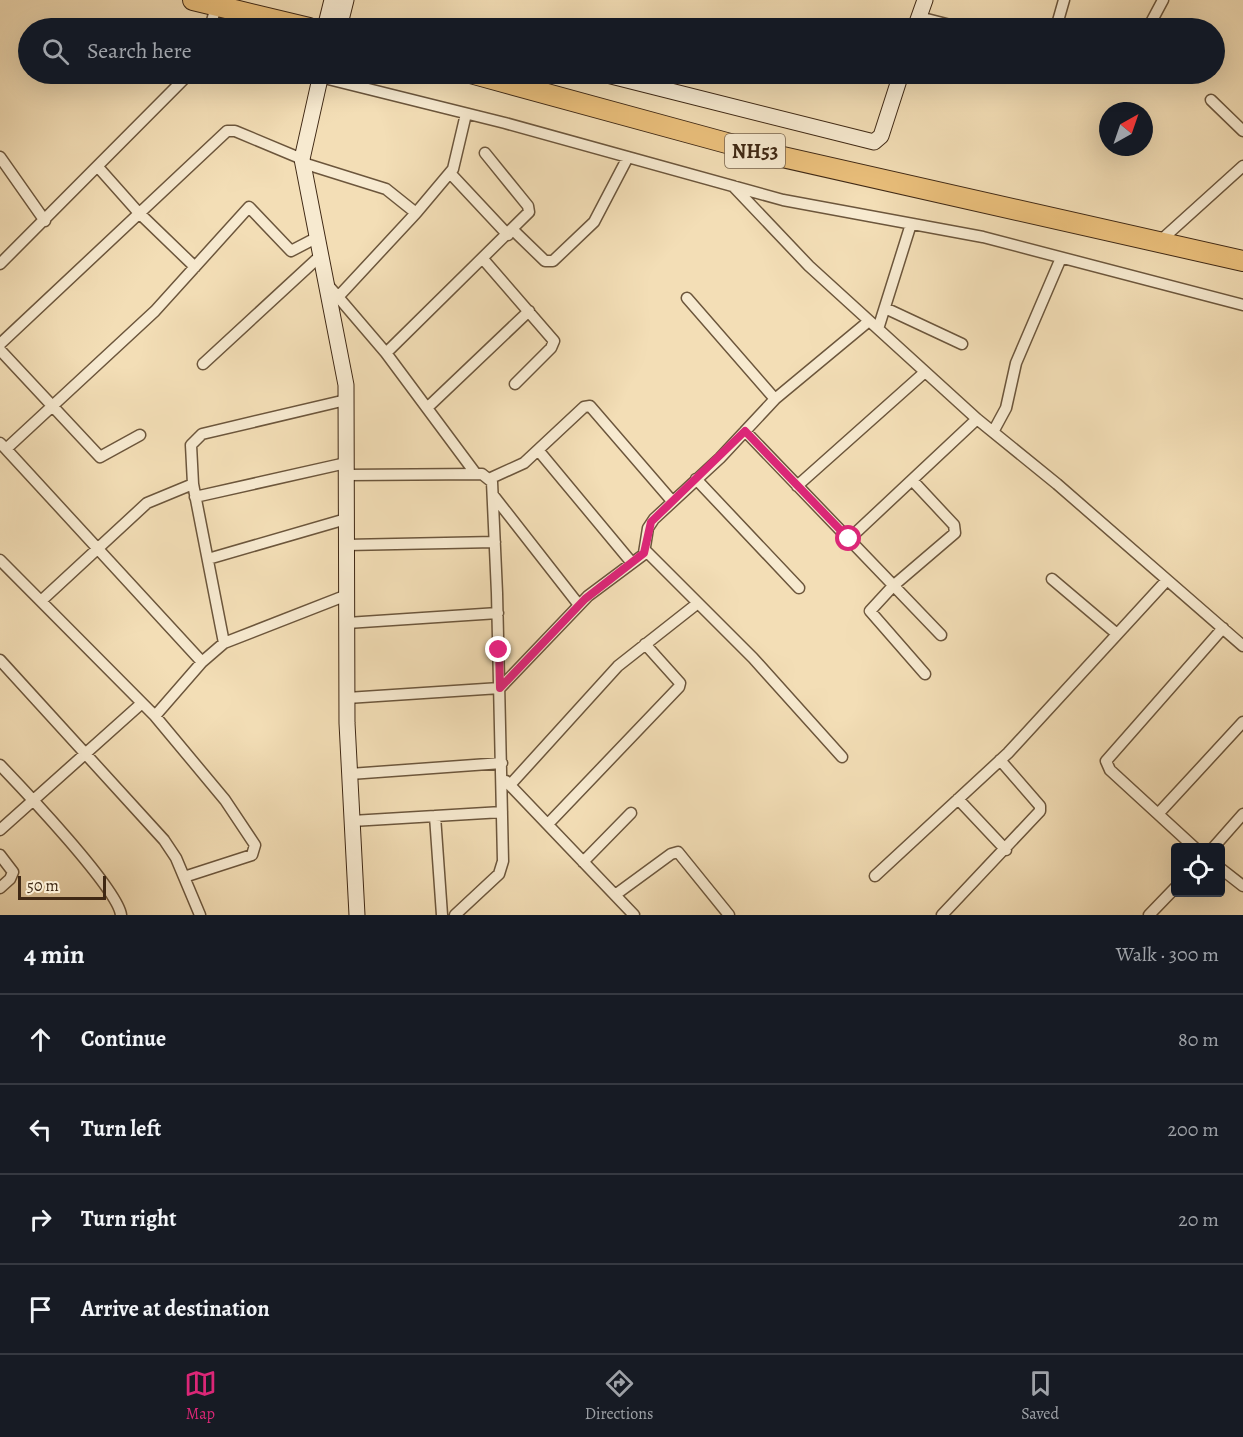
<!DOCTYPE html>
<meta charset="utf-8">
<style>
:root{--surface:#171b24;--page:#242831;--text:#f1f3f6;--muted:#9ea1a6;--line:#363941;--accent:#db2777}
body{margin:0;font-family:Alegreya,serif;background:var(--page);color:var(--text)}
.controls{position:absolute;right:18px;bottom:18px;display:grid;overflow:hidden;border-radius:6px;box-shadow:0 6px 24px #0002}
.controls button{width:54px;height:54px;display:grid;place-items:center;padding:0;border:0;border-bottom:2px solid var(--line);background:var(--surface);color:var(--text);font:30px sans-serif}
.compass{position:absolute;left:1099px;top:102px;width:54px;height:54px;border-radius:50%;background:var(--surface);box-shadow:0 6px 24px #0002;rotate:40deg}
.scale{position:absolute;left:18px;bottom:15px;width:88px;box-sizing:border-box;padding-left:6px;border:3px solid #3f2814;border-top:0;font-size:16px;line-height:21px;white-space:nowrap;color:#3f2814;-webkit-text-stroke:4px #f7ead0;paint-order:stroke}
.stop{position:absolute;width:18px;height:18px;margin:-14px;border:4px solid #db2777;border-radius:50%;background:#fff}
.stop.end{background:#db2777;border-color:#fff;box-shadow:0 2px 6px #0008}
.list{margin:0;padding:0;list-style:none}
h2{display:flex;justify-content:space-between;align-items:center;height:78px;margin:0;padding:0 24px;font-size:26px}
h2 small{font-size:20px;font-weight:400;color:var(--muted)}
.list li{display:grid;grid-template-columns:39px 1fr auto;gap:18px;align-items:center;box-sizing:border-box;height:90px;padding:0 24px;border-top:2px solid var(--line)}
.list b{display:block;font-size:22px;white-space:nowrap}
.list em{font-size:20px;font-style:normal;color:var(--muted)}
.icon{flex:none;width:33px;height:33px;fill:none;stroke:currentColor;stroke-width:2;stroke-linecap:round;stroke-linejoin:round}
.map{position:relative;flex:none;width:1243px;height:915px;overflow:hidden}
.search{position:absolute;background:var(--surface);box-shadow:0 6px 24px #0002;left:18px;right:18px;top:18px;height:66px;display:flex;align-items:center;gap:15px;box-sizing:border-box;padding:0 21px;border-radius:33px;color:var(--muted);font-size:22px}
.sheet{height:438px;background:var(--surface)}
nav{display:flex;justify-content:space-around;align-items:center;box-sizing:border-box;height:84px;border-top:2px solid var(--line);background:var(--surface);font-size:16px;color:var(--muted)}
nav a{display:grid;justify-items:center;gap:3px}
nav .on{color:var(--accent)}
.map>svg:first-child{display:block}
</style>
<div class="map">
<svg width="1243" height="915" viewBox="0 0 1243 915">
<rect width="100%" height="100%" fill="#f3deb6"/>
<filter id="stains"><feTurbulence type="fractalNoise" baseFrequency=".00333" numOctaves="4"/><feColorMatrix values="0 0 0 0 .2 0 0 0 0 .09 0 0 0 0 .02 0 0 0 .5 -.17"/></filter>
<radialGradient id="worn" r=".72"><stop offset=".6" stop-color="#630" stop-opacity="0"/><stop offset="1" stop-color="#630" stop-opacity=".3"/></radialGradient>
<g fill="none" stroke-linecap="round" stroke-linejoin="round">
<defs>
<path id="street" d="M919,17L962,28
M210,28L217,3
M1056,28L1064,0
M1148,28L1163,0
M320,77L505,123L783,200L983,237L1243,305
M1211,100L1243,131
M0,157L45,221
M303,163L386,189L416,213L453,169L466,114
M98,167L138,212L195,267
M450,173L508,235
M733,186L809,266L977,419L1057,484L1243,646
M513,230L545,261H553L594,222L628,157
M1160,241L1243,166
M483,259L554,341L551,348L515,384
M0,264L189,74
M327,284L386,353L476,474
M338,297L416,213
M687,298L775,399
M885,308L962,344
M878,329L911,224
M0,344L227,131H235L302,159
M0,350L100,457L140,435
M386,353L529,212L528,206L485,153
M203,364L319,257
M427,408L529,311
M745,431L941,635
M993,432L1006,408L1016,363L1061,258
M0,443L6,449L155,311L249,207L291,251L316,238
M538,450L632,563
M346,475L482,474L492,482L497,593L503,861L499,874L455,915
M491,478L524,463L584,407L590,406L672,501
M696,479L799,588
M912,480L954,525L955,533L893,586L870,611L925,674
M797,486L925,372
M493,495L579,605
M195,497L346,463
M849,539L977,419
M346,545L495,542
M644,553L648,528L654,519L720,458L775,399L869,321
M208,559L346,519
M0,560L155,716L202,662L6,449
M1052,579L1117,634
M41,601L147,503L193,484
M347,623L498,613
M224,643L193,484L191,445L202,434L346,400
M0,660L164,840L176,858L200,915
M202,662L224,643L347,595
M347,698L500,688L588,596L647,552L753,658L842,757
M155,716L225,800L255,845L252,855L184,877
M0,765C23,789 118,889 121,915
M350,774L502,763
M506,781L634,915
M510,785L618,666L698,603
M958,799L1006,850
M1158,814L1243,722
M435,816L442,915
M352,821L502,812
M548,824L679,687L680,683L645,644
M0,830L142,703
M1195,848L1110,770L1106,761L1223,628
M1213,848L1243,814
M0,855L13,872L10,879L0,888
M583,862L631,813
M1220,868L1243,886
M875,876L1008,753L1167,580
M615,895L671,854L678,852L729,915
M942,915L1040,811V806L1000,760
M1149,915L1176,887"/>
<path id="secondary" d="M325,28L332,0
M339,28L346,0
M915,28L925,0
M321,74L302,159L346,385L347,723L357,915
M603,74L874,142L881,136L901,74"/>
<path id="highway" d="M193,0L309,28
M474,74L756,151L1243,261"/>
</defs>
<use href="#street" stroke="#6c563c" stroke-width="13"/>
<use href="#secondary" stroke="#3f2814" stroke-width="17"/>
<use href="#highway" stroke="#3f2814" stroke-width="22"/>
<use href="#street" stroke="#f7ead0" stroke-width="10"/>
<use href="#secondary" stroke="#f7ead0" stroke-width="15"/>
<use href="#highway" stroke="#eabf7b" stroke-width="20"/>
</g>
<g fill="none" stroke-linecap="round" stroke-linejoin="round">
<path stroke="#db2777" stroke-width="8" d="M499,650L500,688L585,599L644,553L651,522L745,431L849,539"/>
</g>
<g text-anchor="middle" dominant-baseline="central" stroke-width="5" stroke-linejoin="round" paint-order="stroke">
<rect fill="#f7ead0" stroke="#76624c" stroke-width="1.5" x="725" y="134" width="60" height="34" rx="4.5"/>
<g font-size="20" font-weight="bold" fill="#3f2814">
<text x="755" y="151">NH53</text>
</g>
</g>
<rect width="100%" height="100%" filter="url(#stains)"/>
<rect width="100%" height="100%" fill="url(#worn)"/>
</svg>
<div class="controls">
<button><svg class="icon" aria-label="locate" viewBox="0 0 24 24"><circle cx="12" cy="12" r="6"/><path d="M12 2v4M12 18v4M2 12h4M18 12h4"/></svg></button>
</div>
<svg class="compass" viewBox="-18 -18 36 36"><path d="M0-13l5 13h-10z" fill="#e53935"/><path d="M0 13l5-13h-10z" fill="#9ea1a6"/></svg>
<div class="scale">50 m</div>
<div class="stop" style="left:849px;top:539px"></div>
<div class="stop end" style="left:499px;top:650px"></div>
<div class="search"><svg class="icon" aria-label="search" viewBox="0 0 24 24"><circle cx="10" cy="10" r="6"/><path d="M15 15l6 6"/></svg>Search here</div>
</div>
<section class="sheet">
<h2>4 min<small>Walk · 300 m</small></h2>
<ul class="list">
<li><svg class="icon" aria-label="ahead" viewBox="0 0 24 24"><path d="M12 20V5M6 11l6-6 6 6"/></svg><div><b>Continue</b></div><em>80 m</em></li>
<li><svg class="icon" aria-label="left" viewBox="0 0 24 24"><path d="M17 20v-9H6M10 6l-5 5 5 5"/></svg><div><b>Turn left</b></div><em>200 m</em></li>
<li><svg class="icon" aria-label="right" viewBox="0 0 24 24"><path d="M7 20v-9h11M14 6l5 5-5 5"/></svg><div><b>Turn right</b></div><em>20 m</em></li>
<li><svg class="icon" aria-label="arrive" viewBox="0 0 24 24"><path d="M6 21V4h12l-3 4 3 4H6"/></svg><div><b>Arrive at destination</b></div></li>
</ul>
</section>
<nav>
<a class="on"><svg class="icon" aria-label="map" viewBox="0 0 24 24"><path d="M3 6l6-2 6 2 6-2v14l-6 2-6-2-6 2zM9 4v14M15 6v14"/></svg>Map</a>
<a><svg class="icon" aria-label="directions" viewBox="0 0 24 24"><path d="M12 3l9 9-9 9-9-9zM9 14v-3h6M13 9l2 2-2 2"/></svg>Directions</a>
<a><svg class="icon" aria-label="saved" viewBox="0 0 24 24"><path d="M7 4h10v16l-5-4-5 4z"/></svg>Saved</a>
</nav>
